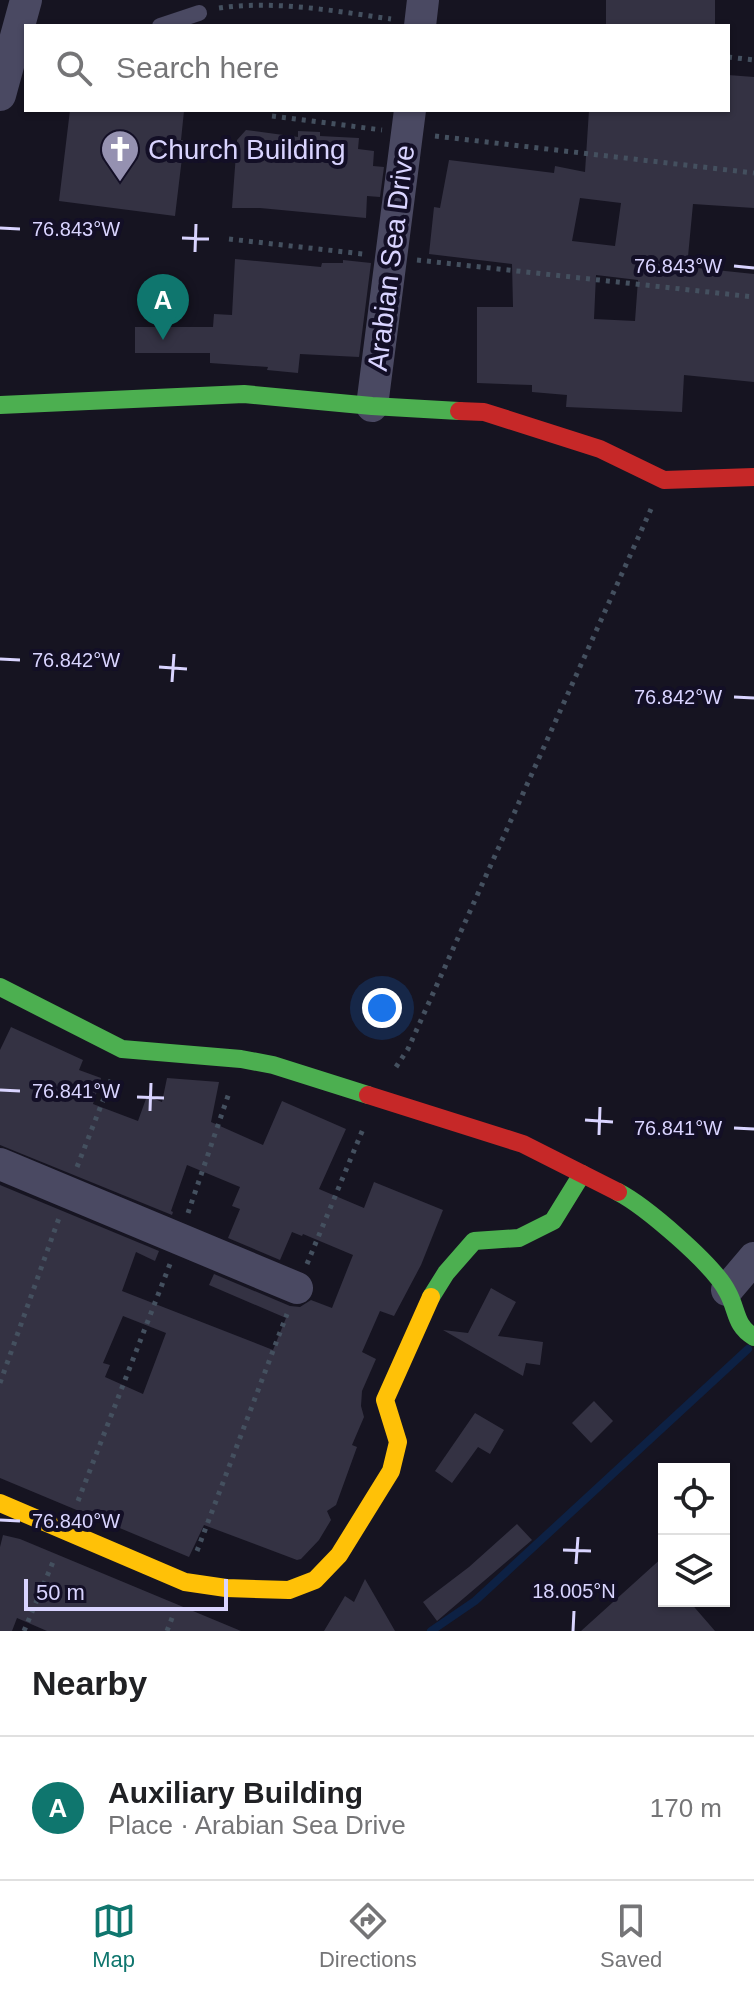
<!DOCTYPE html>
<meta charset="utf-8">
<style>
:root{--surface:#fff;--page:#f2f2f2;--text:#202124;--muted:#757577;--line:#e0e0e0;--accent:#0f766e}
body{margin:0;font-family:Arial,sans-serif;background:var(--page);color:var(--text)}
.controls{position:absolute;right:24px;bottom:24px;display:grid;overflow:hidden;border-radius:0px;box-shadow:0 2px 6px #0004}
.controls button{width:72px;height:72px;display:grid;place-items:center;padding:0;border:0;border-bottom:2px solid var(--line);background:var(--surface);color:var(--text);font:40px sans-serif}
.scale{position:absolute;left:24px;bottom:20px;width:204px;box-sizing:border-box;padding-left:8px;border:4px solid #d9d4ff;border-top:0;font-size:22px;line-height:28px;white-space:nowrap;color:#d9d4ff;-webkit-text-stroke:6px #130f26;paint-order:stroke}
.you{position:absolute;left:382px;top:1008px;width:28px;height:28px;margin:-20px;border:6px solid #fff;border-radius:50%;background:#1a73e8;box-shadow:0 0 0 12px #1a73e833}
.badge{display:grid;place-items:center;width:52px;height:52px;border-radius:50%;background:var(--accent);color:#fff;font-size:26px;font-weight:700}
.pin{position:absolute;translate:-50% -66px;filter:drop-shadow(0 2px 4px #0008)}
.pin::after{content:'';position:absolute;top:42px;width:28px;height:24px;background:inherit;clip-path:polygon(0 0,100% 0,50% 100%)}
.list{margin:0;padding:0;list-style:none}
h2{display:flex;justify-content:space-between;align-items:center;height:104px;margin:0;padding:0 32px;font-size:34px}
h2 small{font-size:26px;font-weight:400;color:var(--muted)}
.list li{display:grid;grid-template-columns:52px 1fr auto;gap:24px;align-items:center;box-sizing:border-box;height:144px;padding:0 32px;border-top:2px solid var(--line)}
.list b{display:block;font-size:30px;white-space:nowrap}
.list p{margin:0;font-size:26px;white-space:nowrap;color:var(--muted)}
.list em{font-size:26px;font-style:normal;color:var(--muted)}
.icon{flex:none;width:44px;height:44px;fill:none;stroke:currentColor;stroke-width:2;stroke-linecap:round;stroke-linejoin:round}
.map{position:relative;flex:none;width:754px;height:1631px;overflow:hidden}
.search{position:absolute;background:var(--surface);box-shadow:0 2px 6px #0004;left:24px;right:24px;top:24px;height:88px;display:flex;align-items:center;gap:20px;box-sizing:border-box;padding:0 28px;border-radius:0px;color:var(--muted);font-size:30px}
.sheet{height:248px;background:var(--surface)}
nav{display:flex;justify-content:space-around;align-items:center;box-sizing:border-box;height:112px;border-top:2px solid var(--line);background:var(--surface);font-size:22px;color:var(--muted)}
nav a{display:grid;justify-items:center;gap:4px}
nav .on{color:var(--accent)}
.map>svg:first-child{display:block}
</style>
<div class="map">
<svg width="754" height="1631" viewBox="0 0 754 1631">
<rect width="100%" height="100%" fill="#161421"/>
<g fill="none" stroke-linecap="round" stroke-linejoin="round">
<path stroke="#0d2144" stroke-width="8" d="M431,1631L475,1601L748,1349"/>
</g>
<path fill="#343243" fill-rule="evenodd" d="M606,0H715V26H606Z
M728,75L754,77V208L693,204L687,267L754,274V382L684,375L682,412L566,407L567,395L532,392V385L477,383V307H513L512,264L429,254L434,207L440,208L449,160L554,173L555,166L585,172L589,110H728ZM580,198L621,203L615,246L572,241ZM596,275L638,280L635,321L594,319Z
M70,110L184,111L181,140L184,141L175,216L59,201Z
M246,130L298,137V131L320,132V136L359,138L358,149L374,151L373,166L384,167L380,197L367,196L366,218L260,208H232L237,140Z
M235,259L321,267L322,263H343V260L371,263L359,357L300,354L298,373L267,370L268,367L210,363V353H135V327H213L214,314L232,315Z
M11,1027L83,1060L79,1070L101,1078L93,1104L138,1121L147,1096L162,1102L167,1078L219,1082L211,1122L263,1145L282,1101L346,1129L319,1189L364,1208L374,1182L443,1210L421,1265L394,1316L380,1311L362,1352L376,1359L362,1391L361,1406L364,1417L352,1445L357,1447L336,1505L327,1511L331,1520L319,1540L301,1559L297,1560L204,1525L189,1557L0,1478V1185L159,1251L155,1261L136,1252L122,1291L273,1350L286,1318L209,1285L214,1274L290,1306L300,1307L311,1300L332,1308L353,1255L303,1234L302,1236L292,1232L280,1260L228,1238L240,1209L232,1206L240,1187L187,1165L171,1211L173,1212L172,1215L0,1145V1050ZM123,1316L166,1333L143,1394L105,1377L110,1365L103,1363Z
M491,1288L516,1302L498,1336L543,1342L540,1365L526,1363L523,1376L443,1330L468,1333Z
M594,1401L613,1421L591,1443L572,1423Z
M475,1413L504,1430L490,1454L478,1447L452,1483L435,1471Z
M517,1524L532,1540L437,1621L423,1602L469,1567Z
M3,1535L20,1539L241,1631H47L17,1618L12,1631H0V1547Z
M664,1556V1601H689L715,1631H581Z
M365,1579L395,1631H324L345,1596L354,1602Z"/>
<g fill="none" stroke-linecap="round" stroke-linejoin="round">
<path stroke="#44505f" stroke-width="5" stroke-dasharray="4 6" stroke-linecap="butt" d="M219,8C275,0 335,11 391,19
M728,57L754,60
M272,116L382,130
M435,136L754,173
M229,239L363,254
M417,260L754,297
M396,1067L408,1049L651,509
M77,1167L111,1080
M188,1213L230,1090
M307,1264L363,1129
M0,1383L59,1218
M78,1501L170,1264
M197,1551L287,1314
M24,1631L53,1562
M167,1631L174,1613"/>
<path stroke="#4a4962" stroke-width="16" d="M160,26L199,13"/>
<path stroke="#4a4962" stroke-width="32" d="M420,26L423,0
M0,95L26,0
M372,406L410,110
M0,1164L297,1288
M727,1290L754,1258"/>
<path stroke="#4caf50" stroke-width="18" d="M0,405L244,394L372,406L459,411
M0,987L122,1049L241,1059L273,1065L368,1095
M618,1192C645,1206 713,1264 727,1291C738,1310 734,1325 754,1337
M431,1297L446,1273L474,1241L519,1238L553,1221L582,1174"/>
<path stroke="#ffc107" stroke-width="18" d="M0,1503L185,1582L226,1588L289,1590L315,1580L339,1555L391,1471L398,1442L385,1400L431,1297"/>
<path stroke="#c62828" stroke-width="18" d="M459,411L484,412L600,449L664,480L754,477
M368,1095L523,1144L618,1192"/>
</g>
<path fill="none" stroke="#d9d4ff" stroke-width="3" d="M0,228L20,229M182,238L209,239M195,252L196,224M734,266L754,268M0,659L20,660M159,667L187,669M172,682L174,654M734,697L754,698M0,1090L20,1091M137,1097L164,1098M150,1111L151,1083M585,1120L613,1122M734,1128L754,1129M599,1135L600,1107M0,1520L20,1521M563,1550L591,1551M576,1564L578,1537M573,1631L574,1611"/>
<defs>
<symbol id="church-pin" viewBox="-11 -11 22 30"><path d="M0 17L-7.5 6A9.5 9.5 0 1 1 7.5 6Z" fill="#9591b1" stroke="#130f26"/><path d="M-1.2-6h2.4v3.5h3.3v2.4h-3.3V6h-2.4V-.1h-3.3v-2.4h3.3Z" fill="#fff"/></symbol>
</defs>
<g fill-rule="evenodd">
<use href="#church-pin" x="98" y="127" width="44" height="60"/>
</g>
<g text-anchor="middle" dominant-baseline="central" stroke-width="8" stroke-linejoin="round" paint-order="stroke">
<g font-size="28" fill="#d9d4ff" stroke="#130f26" text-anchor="start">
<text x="148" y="149">Church Building</text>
</g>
<g font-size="28" fill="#d9d4ff" stroke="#130f26">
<text transform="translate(391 258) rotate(-83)">Arabian Sea Drive</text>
</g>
</g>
<g font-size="20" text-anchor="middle" fill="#d9d4ff" stroke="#130f26" stroke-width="8" stroke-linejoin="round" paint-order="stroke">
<text x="76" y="236">76.843°W</text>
<text x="678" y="273">76.843°W</text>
<text x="76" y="667">76.842°W</text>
<text x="678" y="704">76.842°W</text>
<text x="76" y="1098">76.841°W</text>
<text x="678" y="1135">76.841°W</text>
<text x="76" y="1528">76.840°W</text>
<text x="574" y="1598">18.005°N</text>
</g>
</svg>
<div class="controls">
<button><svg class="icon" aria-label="locate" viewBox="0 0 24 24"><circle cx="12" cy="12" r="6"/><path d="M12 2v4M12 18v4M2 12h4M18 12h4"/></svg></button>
<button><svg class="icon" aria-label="layers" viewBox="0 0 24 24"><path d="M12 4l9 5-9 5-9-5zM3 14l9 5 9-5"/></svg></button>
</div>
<div class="scale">50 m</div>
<div class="you"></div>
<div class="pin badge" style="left:163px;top:340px">A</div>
<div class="search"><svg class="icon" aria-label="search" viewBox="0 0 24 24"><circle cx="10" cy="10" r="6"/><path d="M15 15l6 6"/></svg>Search here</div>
</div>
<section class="sheet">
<h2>Nearby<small></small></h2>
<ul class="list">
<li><span class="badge">A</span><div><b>Auxiliary Building</b><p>Place · Arabian Sea Drive</p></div><em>170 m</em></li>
</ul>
</section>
<nav>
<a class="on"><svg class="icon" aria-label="map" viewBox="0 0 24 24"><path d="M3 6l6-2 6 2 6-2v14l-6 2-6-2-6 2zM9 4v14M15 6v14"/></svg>Map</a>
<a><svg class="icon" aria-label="directions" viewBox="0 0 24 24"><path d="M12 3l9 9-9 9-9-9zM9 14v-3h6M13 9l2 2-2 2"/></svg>Directions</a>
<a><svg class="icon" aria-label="saved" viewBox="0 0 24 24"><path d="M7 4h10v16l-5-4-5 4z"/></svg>Saved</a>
</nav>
